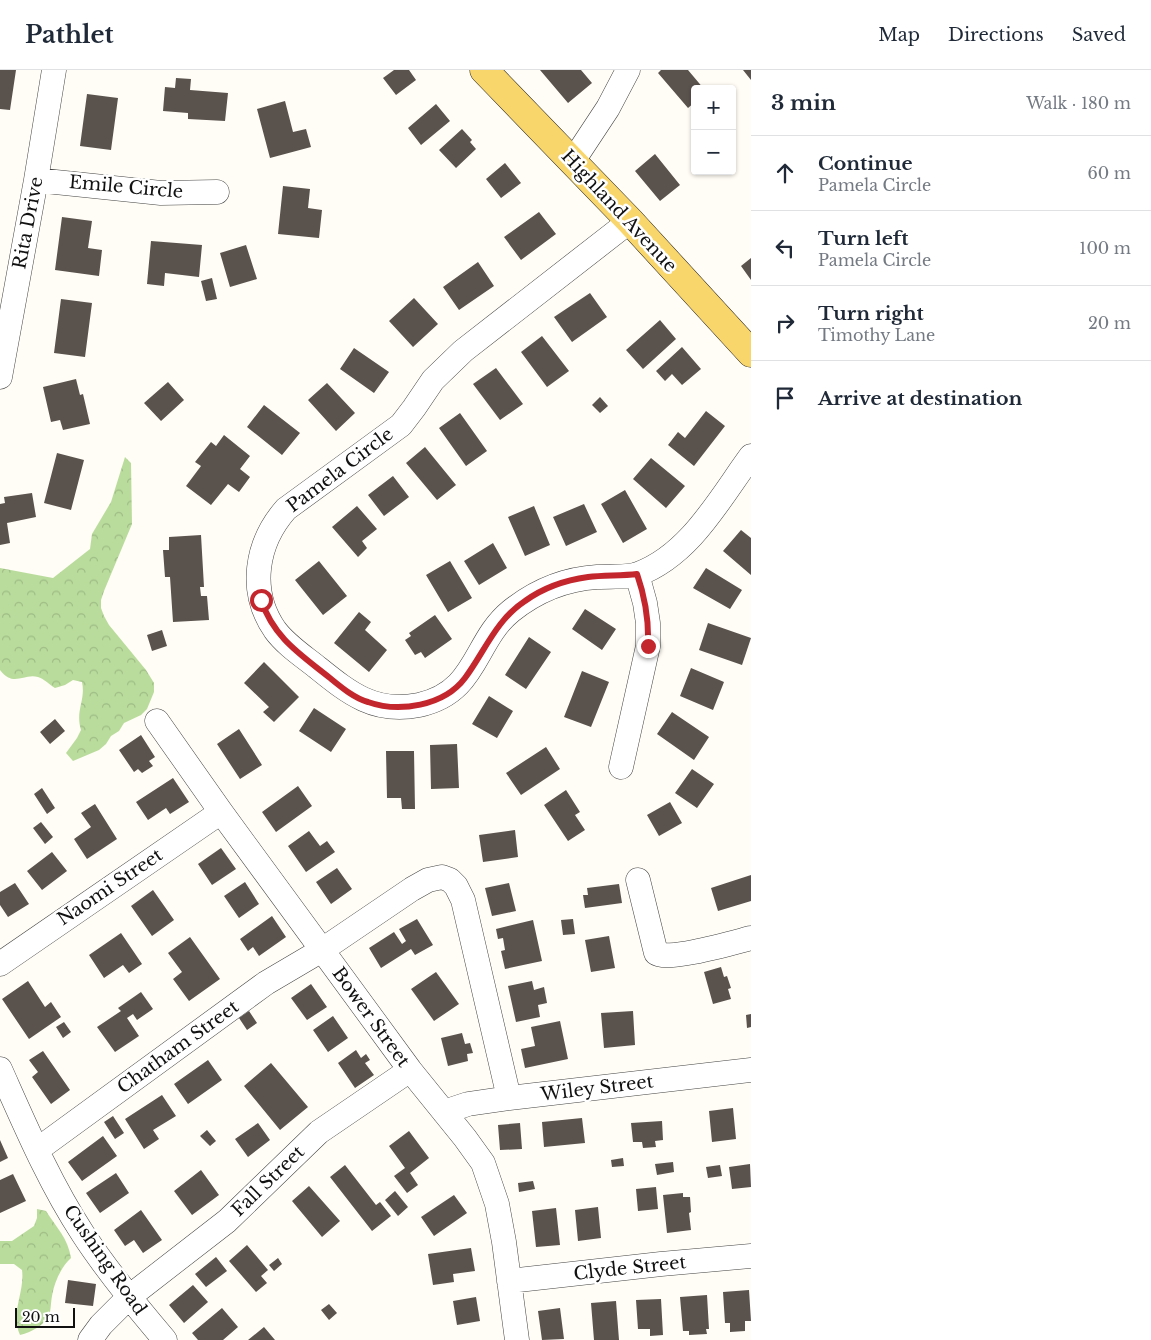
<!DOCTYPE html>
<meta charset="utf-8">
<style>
:root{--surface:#fff;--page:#f6f6f7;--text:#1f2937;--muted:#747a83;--line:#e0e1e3}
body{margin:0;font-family:"Libre Baskerville",serif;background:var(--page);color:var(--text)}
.controls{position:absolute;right:15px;top:15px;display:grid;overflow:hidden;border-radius:5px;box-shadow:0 1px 4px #0004}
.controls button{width:45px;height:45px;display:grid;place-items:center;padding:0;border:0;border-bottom:1px solid var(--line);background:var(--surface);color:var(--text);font:25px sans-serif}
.scale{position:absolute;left:15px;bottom:12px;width:60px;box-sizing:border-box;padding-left:5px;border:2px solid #111;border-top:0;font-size:14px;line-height:18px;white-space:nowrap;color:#111;-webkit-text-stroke:4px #fff;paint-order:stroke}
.stop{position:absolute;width:15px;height:15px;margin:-11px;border:4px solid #c4262e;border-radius:50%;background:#fff}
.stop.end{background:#c4262e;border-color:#fff;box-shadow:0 1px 5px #0008}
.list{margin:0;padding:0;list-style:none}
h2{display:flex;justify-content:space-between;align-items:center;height:65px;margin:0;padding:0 20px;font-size:21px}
h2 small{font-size:16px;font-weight:400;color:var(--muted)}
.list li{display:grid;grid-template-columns:32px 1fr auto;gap:15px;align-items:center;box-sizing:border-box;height:75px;padding:0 20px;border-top:1px solid var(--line)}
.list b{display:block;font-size:19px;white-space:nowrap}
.list p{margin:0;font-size:16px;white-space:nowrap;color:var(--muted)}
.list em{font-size:16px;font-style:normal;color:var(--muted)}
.icon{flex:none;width:28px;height:28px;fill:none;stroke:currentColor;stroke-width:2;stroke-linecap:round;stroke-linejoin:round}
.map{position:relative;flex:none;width:751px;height:1270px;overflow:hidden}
header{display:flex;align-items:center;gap:30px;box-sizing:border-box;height:70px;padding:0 25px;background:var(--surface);border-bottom:1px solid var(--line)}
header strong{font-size:24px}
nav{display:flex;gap:28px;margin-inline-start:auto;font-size:18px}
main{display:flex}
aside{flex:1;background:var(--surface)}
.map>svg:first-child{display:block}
</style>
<header>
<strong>Pathlet</strong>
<nav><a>Map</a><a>Directions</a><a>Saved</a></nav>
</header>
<main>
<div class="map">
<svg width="751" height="1270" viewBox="0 0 751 1270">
<defs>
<pattern id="forest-crowns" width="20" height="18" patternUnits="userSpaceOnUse" patternTransform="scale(1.25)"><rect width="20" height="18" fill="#b9dc9c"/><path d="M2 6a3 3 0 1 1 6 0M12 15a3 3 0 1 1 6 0" fill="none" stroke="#9ebc85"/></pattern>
</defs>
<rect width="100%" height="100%" fill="#fffdf5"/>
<path fill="url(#forest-crowns)" d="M125,387L131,393L132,454L104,521L101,530V538L104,546L109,555L146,600L154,613V622L147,639L141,645L124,653L119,661L111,666L106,674L99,680L73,691L66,683L77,668L81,660C75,640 86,630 82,612L73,610L65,615L55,618C50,615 43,608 38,607C23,603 14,618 0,600V498L53,508L90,479L92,464L111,432Z
M37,1139L46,1141C56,1157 68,1168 71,1188C61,1197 54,1213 52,1226C51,1231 51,1236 50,1242C46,1255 32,1262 20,1265C10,1243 25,1222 22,1200L14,1194H0V1171H12L34,1156L37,1148Z"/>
<path fill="#5a524d" d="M0,0H16L10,40L0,39Z
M394,0H409L416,10L396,25L383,8Z
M540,0H581L592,13L568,33Z
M661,0H688L704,19H695V32L688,38L658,3Z
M743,0H751V10Z
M176,8L191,9L190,20L228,23L225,51L188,49V43L163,41L165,17L175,18Z
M87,24L118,28L111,80L80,76Z
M285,31L293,62L306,59L311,77L270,88L257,39Z
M436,34L450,51L421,75L408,58Z
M462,59L472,70L470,72L476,79L456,98L439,80Z
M655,84L680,115L660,131L635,101Z
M505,93L521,113L501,128L486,109Z
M283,116L310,119L308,138L322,140L319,168L278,164Z
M539,142L556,164L521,190L504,167Z
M62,147L92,151L88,178L102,180L99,206L55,200Z
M151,171L202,175L199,207L165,203L164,216L147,214Z
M246,175L257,209L230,217L220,183Z
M751,188V210L741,196Z
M478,192L494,216L459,240L443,217Z
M212,208L217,229L206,231L201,211Z
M590,223L607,247L572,272L554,247Z
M414,228L438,254L413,277L389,251Z
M61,229L92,233L85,287L54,283Z
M660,250L676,269L643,299L626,280Z
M542,266L569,301L547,317L521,282Z
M682,277L701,299L682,315L672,304L665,311L656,301Z
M354,278L389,302L374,323L340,299Z
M496,298L523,334L500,350L473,314Z
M76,309L80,325L83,324L90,354L63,360L60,350L51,352L43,317Z
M168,312L184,330L161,351L144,333Z
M327,313L355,343L336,361L308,330Z
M600,327L608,336L600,343L592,335Z
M264,335L300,363L282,385L247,357Z
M706,341L725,356L694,396L668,375L678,362L685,368Z
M460,343L487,381L466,396L439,358Z
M224,365L250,386L240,399L250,407L239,422L228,414L211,435L186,416L201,396L195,392L211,372L216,376Z
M425,377L456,415L437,430L406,393Z
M57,383L84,390L71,440L44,433Z
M651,388L685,416L666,438L633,409Z
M393,406L409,427L384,446L368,425Z
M625,420L647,459L623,473L601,434Z
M32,423L36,447L7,453L10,473L0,475V434L5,433L4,427Z
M584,434L597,462L566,476L553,447Z
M357,436L377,459L362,471L367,478L358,487L332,457Z
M534,436L550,475L525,486L508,447Z
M741,460L751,468V505L723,481Z
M201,465L204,517H200L201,526H207L209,550L173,552L170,507H165L163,480H169V467Z
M493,473L507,498L479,515L464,491Z
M319,491L347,526L323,545L295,510Z
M450,491L472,528L448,542L426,505Z
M706,498L742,520L730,539L693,518Z
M585,539L616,559L602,580L572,559Z
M359,542L371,552L365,560L387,580L369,602L334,573Z
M435,545L452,569L425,588L421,582L415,585L405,570L411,566L409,563Z
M708,553L751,568L742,595L699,580Z
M162,560L167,576L152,581L147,565Z
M529,567L551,582L526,619L505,605Z
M264,592L299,627L274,652L263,642L269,637L244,613Z
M691,598L724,612L713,640L680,626Z
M582,601L609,612L591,657L564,647Z
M489,626L513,641L497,668L472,654Z
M314,638L346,659L331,682L299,661Z
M672,642L709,667L694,690L657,664Z
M55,649L65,661L50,674L40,662Z
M239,659L262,695L240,709L217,674Z
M141,665L155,687L149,691L153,696L142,703L138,699L134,702L119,680Z
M457,674L459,718L431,719L430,675Z
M546,677L560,699L521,725L506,703Z
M386,681H414L415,739H402L401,728H387Z
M692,699L714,714L697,738L675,723Z
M173,708L189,732L170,744L166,738L148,750L136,732Z
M298,716L312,736L276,762L262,742Z
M42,718L55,738L47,744L34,724Z
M566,720L580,742L575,745L585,760L568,771L544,735Z
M670,732L682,753L659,766L647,745Z
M95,734L117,769L87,789L74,769L91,757L81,743Z
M41,752L53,767L45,774L33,758Z
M515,760L518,787L483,792L479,765Z
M309,761L320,776L327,771L335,782L306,802L288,776Z
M221,778L236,799L212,815L198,794Z
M52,782L67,801L42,820L27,801Z
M337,798L352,819L331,834L316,812Z
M751,805V831L718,841L711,818Z
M245,812L259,834L239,848L224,826Z
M15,813L29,834L8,847L0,835V822Z
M509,813L516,841L492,846L485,818Z
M619,814L622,833L585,838L583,825H588L587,818Z
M153,820L174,850L152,866L131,836Z
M272,846L286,867L259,886L253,877L248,881L240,869Z
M417,849L433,875L415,885L411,879L381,898L369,878L394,862L402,874L406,871L399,859Z
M573,849L575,864L563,865L561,850Z
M533,850L542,891L505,899L501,881L505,880L503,868L498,869L496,859Z
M121,863L142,894L129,903L123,895L104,908L89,885Z
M609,866L615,898L591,902L585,870Z
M190,867L220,909L189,931L173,909L182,902L168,883Z
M721,897L724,907L727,906L731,918L728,919L731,929L713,934L704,902Z
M436,902L459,934L434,951L411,919Z
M28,911L45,937L51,932L61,947L29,969L2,929Z
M532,911L534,920L544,917L547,933L538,935L540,947L516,952L508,916Z
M311,914L327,937L307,950L291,928Z
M141,922L153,939L137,950L133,944L127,948L139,966L115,982L97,957L121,941L118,938Z
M249,941L257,953L247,960L239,948Z
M633,941L635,975L604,978L601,943Z
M751,944V957L747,958L746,945Z
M333,946L348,968L328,982L313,960Z
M560,951L568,989L525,998L521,979L535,976L531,957Z
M64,952L71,962L63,968L56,957Z
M462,963L465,974L470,973L473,983L467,984L468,991L448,996L441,968Z
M356,980L361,988L366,984L370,990L365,993L374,1005L355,1018L338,993Z
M43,981L70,1020L51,1034L32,1007L38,1002L29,990Z
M208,990L222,1010L188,1034L174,1014Z
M271,993L308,1037L280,1060L244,1016Z
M162,1025L176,1046L153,1060L159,1069L144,1079L125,1049Z
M733,1038L736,1069L712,1072L709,1041Z
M113,1046L124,1063L115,1069L104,1052Z
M582,1048L585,1073L544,1077L542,1052Z
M662,1051L663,1070L655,1071L656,1077L643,1078L642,1072H633L631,1053Z
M258,1053L270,1070L248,1087L235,1069Z
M520,1053L522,1079L500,1080L498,1055Z
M207,1060L216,1071L210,1076L200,1066Z
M409,1061L429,1088L410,1103L418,1115L407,1123L394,1106L405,1098L389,1076Z
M103,1066L117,1086L82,1111L68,1092Z
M0,1070L8,1088L0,1092Z
M623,1088L624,1096L612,1097L611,1090Z
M673,1092L674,1102L657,1105L655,1094Z
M750,1094L751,1117L732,1119L729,1097Z
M345,1095L376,1135L380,1132L391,1146L372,1161L330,1107Z
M720,1095L722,1106L708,1108L706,1097Z
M201,1100L219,1125L192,1145L174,1121Z
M116,1103L129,1123L100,1143L86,1123Z
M13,1104L26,1131L0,1143V1110Z
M533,1111L535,1119L519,1122L518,1113Z
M309,1116L340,1151L322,1167L292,1131Z
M656,1117L658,1139L638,1141L636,1119Z
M395,1121L408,1137L398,1146L385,1130Z
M683,1123V1127H690L691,1142L689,1143L691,1160L667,1163L663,1125Z
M454,1125L467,1143L434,1166L421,1147Z
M598,1137L601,1168L578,1171L575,1140Z
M556,1138L560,1175L536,1177L532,1141Z
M141,1140L162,1170L143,1183L134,1170L125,1176L114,1160Z
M247,1175L268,1200L261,1206L267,1213L256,1222L229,1191Z
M471,1178L475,1201L453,1204L454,1212L433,1215L428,1184Z
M216,1187L227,1201L206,1217L195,1204Z
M278,1188L282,1194L274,1201L269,1195Z
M68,1210L96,1214L93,1236L65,1233Z
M193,1215L208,1232L184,1253L169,1235Z
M749,1220L751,1251H745V1261L730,1262V1253H725L723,1222Z
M707,1225L709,1259H706L707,1264L689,1265V1261H683L680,1227Z
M476,1227L480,1251L457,1255L453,1231Z
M661,1229L663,1265L650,1266V1259H638L636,1230Z
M616,1231L619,1270H594L591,1233Z
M329,1234L337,1243L329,1250L321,1240Z
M222,1238L238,1257L223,1270H198L192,1263Z
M560,1238L564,1269L542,1270L538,1241Z
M264,1257L275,1270H248Z"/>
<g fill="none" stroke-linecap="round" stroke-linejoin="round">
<defs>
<path id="minor" d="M573,91L608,38L628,0
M36,110L161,123L217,122
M630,151L463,281L433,310L414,338L401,355L286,439C256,473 248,521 275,560C286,575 303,586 318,598C349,623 375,644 419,635C478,622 473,572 511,541C536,521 565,509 597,507C610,506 626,508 638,504C690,485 720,428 751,386
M0,307L36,110L54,0
M157,651L221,742L410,1000L465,1068L483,1093L497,1134L504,1172L517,1270
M621,697L648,576V553L645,533L637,504
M638,810L656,883C667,892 735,872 751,868
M0,894L221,742
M0,999C25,1055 49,1112 83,1164C107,1201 136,1236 165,1270
M444,1042L468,1034L509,1028L751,1000
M37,1080L266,913L322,880L412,819L428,810L442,807L450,810L456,816L463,830L509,1028
M509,1211L661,1194L751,1186
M90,1270L101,1255L129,1227L227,1151L319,1062L410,1000"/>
<path id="major" d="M484,0L630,151L751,283"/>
</defs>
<use href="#minor" stroke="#444" stroke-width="25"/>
<use href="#major" stroke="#222" stroke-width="29"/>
<use href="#minor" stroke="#fff" stroke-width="24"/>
<use href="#major" stroke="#f9d66b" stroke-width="28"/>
</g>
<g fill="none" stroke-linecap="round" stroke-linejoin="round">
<path stroke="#c4262e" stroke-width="6" d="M261,530C274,568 300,584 330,608C341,617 354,628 368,632C399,643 444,636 465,608C485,581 496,550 525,531C543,518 566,510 588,507C604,505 621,506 637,504C645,527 649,551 648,576"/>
</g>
<g text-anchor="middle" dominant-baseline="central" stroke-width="5" stroke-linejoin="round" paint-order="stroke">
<g font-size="18" fill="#111" stroke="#fff">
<text transform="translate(126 117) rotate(5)">Emile Circle</text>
<text transform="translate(619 141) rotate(47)">Highland Avenue</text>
<text transform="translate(28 153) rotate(-79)">Rita Drive</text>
<text transform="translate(340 400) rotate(-37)">Pamela Circle</text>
<text transform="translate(110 817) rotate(-34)">Naomi Street</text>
<text transform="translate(371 947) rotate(54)">Bower Street</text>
<text transform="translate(178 977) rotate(-36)">Chatham Street</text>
<text transform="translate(597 1018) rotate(-7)">Wiley Street</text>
<text transform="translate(268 1111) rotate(-44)">Fall Street</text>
<text transform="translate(105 1190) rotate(55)">Cushing Road</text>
<text transform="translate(630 1198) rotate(-6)">Clyde Street</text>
</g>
</g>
</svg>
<div class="controls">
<button>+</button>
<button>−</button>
</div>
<div class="scale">20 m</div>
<div class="stop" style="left:261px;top:530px"></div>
<div class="stop end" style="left:648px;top:576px"></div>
</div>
<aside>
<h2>3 min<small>Walk · 180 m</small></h2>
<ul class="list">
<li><svg class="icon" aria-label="ahead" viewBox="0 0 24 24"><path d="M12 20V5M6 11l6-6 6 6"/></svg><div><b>Continue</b><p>Pamela Circle</p></div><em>60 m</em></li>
<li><svg class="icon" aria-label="left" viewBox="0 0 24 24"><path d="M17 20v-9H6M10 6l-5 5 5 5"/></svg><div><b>Turn left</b><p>Pamela Circle</p></div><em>100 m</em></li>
<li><svg class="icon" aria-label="right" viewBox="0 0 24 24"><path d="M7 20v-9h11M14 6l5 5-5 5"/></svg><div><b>Turn right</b><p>Timothy Lane</p></div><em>20 m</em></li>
<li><svg class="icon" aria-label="arrive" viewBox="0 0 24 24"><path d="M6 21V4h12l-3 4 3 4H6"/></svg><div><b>Arrive at destination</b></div></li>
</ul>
</aside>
</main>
